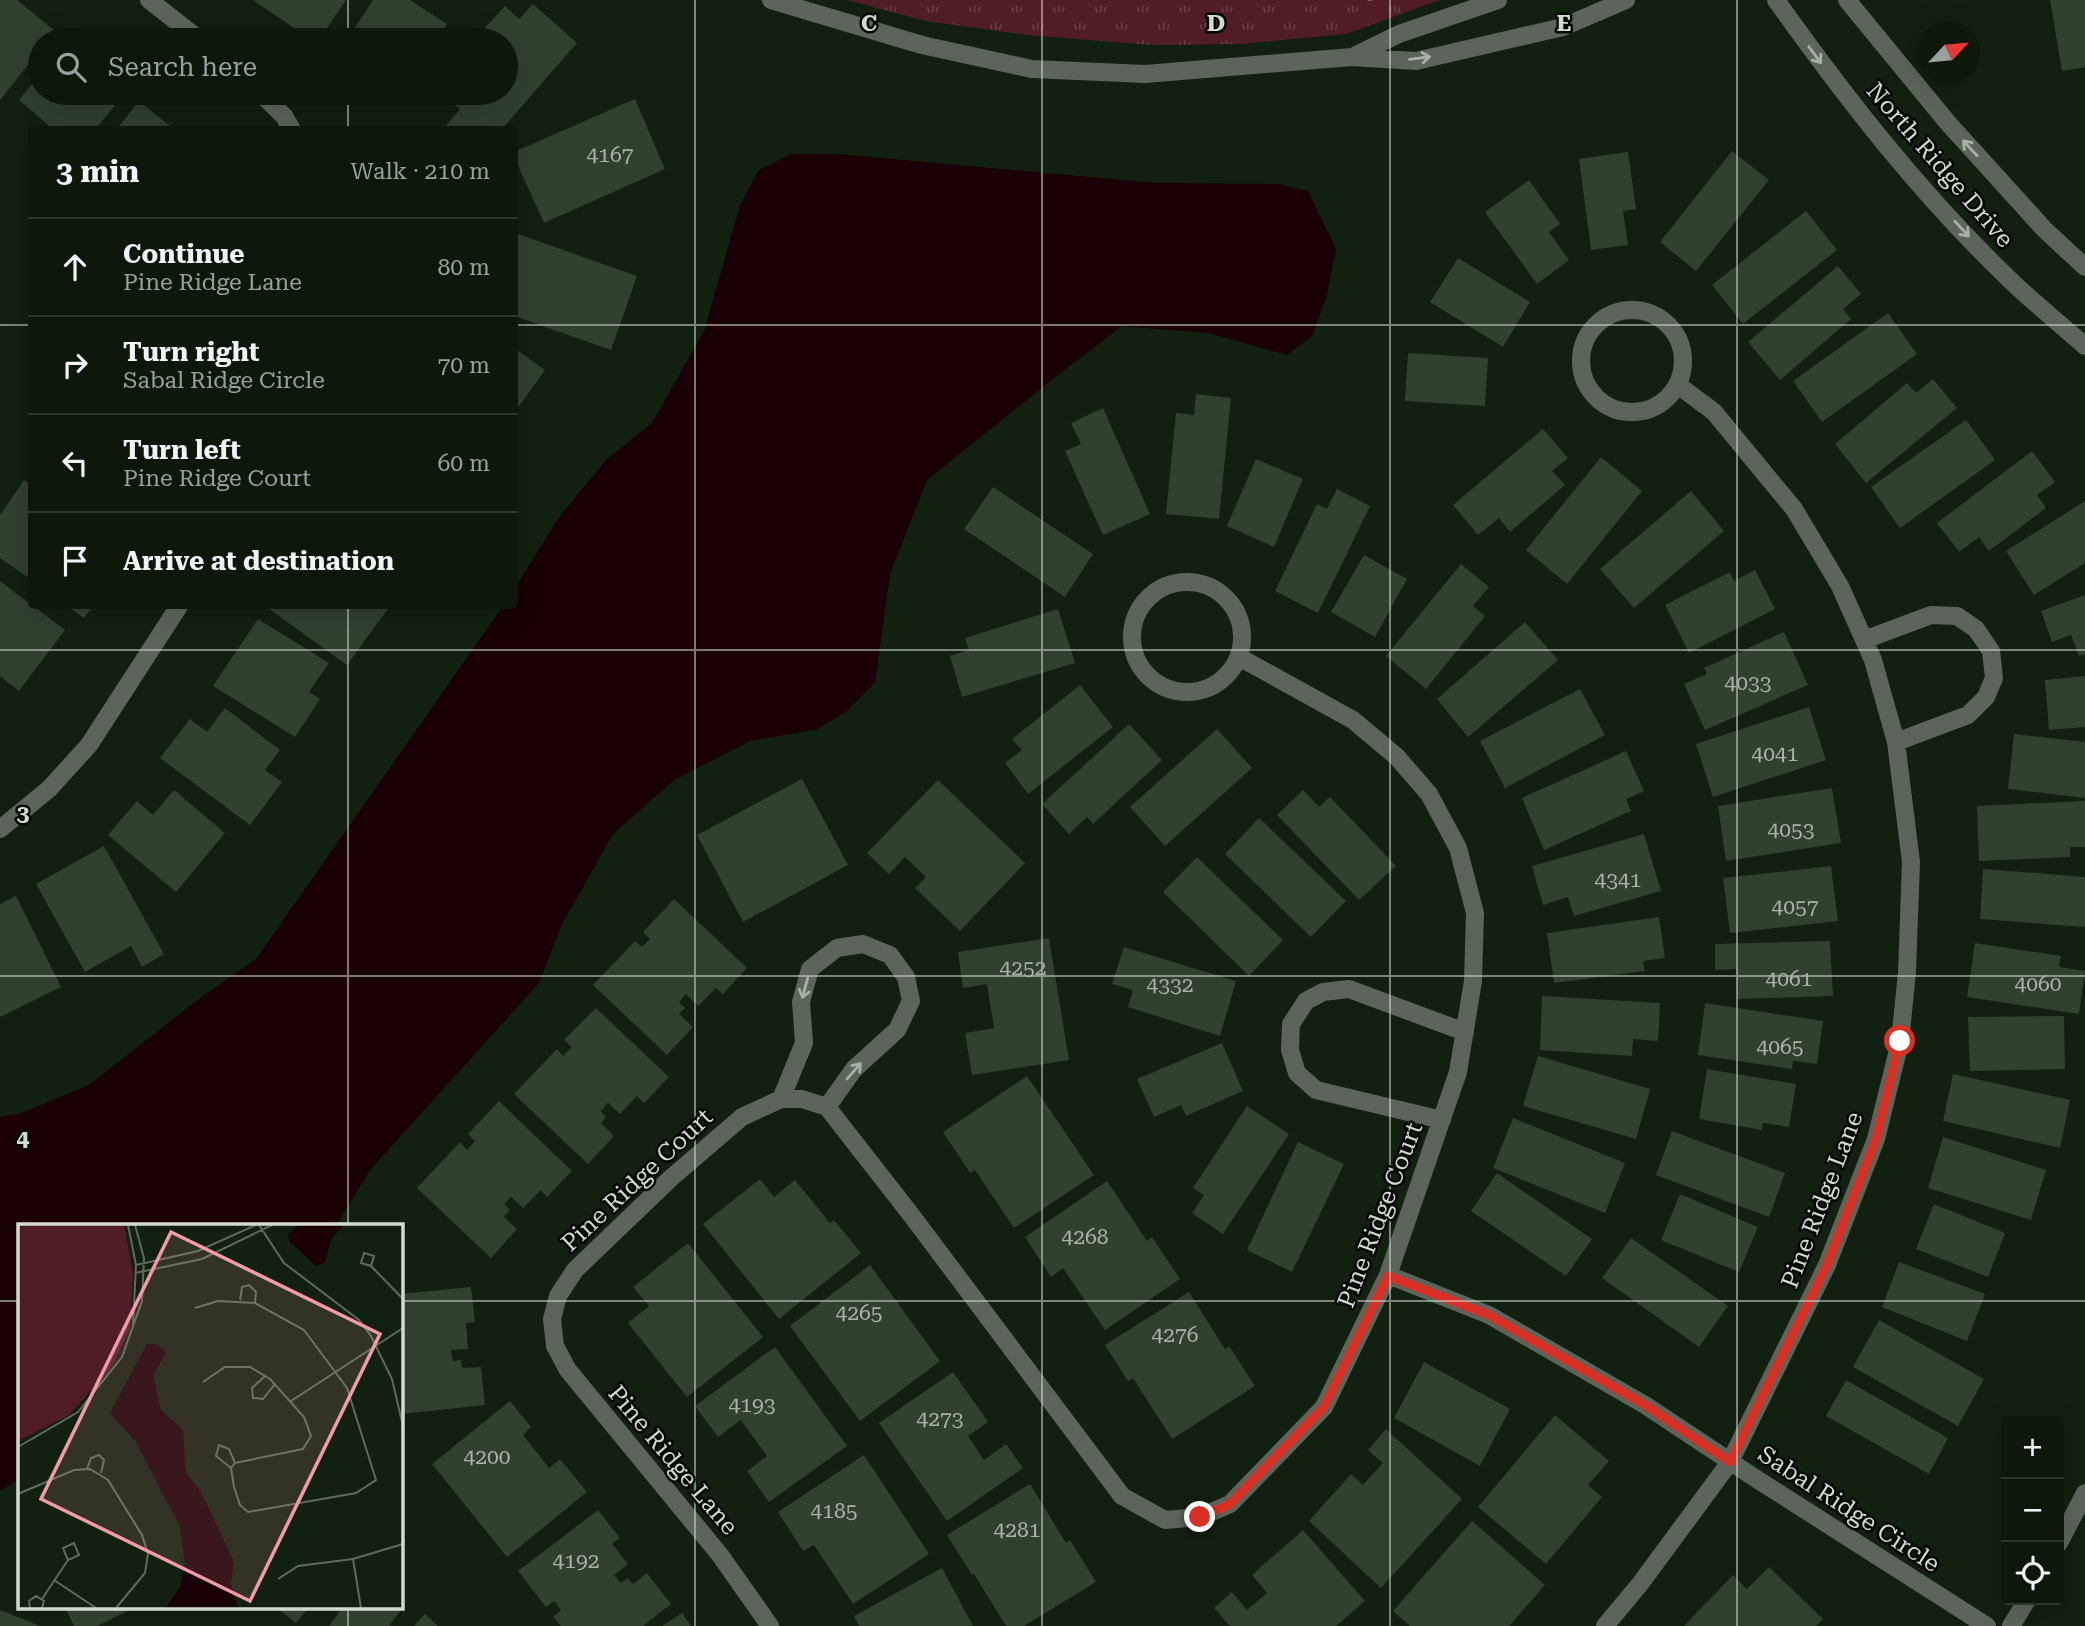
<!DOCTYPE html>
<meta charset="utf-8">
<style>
:root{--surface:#0d180b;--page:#1b2519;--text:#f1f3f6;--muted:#9aa09d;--line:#2d372c}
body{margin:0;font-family:"Roboto Serif",serif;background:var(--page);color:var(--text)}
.controls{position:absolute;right:21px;bottom:21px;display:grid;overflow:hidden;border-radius:7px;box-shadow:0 7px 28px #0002}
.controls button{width:63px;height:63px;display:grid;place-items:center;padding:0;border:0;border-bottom:2px solid var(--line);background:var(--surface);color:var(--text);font:35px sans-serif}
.compass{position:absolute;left:1917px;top:21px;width:63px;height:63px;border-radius:50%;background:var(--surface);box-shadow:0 7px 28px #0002;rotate:64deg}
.stop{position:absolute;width:21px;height:21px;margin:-16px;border:5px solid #d93025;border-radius:50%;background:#fff}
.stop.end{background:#d93025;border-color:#fff;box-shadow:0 2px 7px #0008}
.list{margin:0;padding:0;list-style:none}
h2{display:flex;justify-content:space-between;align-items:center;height:91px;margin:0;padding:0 28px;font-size:30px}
h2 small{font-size:23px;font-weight:400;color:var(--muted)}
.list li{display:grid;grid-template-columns:46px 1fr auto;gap:21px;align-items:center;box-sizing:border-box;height:98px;padding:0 28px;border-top:2px solid var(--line)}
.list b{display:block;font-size:26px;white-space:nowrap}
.list p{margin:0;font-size:23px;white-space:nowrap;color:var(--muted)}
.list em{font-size:23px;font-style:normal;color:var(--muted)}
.icon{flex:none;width:38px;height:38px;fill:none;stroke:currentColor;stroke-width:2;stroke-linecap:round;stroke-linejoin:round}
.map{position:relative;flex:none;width:2085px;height:1626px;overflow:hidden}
.search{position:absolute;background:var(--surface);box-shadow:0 7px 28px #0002;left:28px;top:28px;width:490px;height:77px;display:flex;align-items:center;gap:18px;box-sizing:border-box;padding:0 24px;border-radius:38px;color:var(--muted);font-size:26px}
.panel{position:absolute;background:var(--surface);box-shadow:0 7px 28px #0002;left:28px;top:126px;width:490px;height:483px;border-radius:7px}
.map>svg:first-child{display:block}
</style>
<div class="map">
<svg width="2085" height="1626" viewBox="0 0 2085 1626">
<defs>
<pattern id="park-tufts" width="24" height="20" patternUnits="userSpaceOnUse" patternTransform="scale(1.75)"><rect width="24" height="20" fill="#501d27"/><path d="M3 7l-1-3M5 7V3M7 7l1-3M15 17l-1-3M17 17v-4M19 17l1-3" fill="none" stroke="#683d45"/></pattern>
</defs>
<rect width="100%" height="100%" fill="#11200f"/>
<path fill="url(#park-tufts)" d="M847,0H1440L1346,34L1241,44L1152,45L1027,35L925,21Z"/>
<path fill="#190105" d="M791,154H838L1156,183L1278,184L1308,191L1336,249L1327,295L1312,336L1287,355L1208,333L1122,326L1058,375L927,480L890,574L875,682L848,710L818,729L750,741L674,780L613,834L562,924L539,983L371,1169L336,1225H19V1479L0,1491V1117L22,1113L89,1085L199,999L256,959L503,606H514L515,588L560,516L607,459L652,423L704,331L740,205L759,170Z"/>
<path fill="#30412e" d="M0,0H17L55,31L48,40H40V50L0,100Z
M253,0H346L319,40H312Z
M373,0H410L447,24L437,40H347Z
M2050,0H2085V67L2062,71Z
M533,4L577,43L501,130H446L444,128L460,109L440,93H506V40H474L505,6L519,19Z
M40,74V93H125L95,130H54L19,100Z
M635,99L665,169L544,223L514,157V152Z
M139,101L175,130H116Z
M1732,151L1769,180L1696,271L1660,242Z
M1628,152L1636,209L1623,211L1628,245L1591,250L1579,159Z
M1529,180L1560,224L1549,232L1569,260L1537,284L1485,212Z
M1806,211L1837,250L1743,324L1712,285Z
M518,234L637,276L611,350L514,316V244Z
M1458,258L1530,302L1503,347L1430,302Z
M1838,266L1861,294L1843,309L1851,319L1780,380L1748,342Z
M1888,313L1917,354L1822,422L1793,381Z
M514,348L545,370L514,413Z
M1408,353L1488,358L1485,406L1405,401Z
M1933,379L1957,408L1866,483L1835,444L1907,383L1916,393Z
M1196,394L1231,398L1219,519L1166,514L1176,413L1194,415Z
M1103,408L1150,514L1103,535L1065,451L1081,444L1071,423Z
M1966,420L1995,460L1900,528L1871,487Z
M1543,429L1568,458L1552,471L1565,485L1510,532L1499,518L1478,535L1453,505Z
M2032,451L2055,482L2037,495L2046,508L1989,551L1979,537L1959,552L1937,523Z
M1601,457L1642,491L1567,584L1526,550Z
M1256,459L1303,479L1274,547L1227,526Z
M24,480L32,485V580L0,558V515Z
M993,487L1093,554L1065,597L964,529Z
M1337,489L1370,506L1318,613L1275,591L1317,504L1327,509Z
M1691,491L1724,531L1634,608L1600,569Z
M2085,501V563L2034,595L2006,551Z
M1364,555L1407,579L1375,637L1331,612Z
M1461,564L1489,587L1473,606L1485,616L1426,689L1386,656Z
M1755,570L1775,609L1689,653L1665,605L1730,572L1734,581Z
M0,581L65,630L19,691L0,676Z
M2085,595V654L2079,656L2071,635L2052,642L2041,611Z
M67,606H93L84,618Z
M265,606H390L347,665Z
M1058,609L1075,663L962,697L950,656L969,650L965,638Z
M258,619L329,663L309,692L320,699L295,737L213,686Z
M1525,622L1558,660L1468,737L1437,699Z
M1784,632L1808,685L1705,730L1684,684L1707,674L1704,668Z
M2085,676V727L2049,730L2045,680Z
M1080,685L1113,727L1028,794L1005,763L1022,750L1012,739Z
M1580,689L1605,735L1505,788L1480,741Z
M1809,707L1826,760L1713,797L1696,744Z
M225,708L280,750L265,770L282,782L250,825L160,758L190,719L207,732Z
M1129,724L1162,760L1093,824L1087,817L1069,834L1042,804Z
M1217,729L1252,768L1165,846L1130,807Z
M2014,734L2085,742V798L2008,789Z
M1626,751L1644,791L1626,799L1631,811L1544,850L1522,798Z
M802,779L848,865L743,922L697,835Z
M938,780L1025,863L960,931L915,888L926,877L905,857L889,874L867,853Z
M1832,788L1841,843L1726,861L1718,806Z
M174,790L225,833L176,892L108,835L137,801L153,815Z
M1303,790L1319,807L1330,797L1396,866L1359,900L1277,815Z
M2085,801V847H2070V857L1979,861L1977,806Z
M1259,818L1346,901L1311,937L1225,854Z
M1644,834L1661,891L1574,916L1568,897L1543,905L1532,866Z
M104,846L164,954L142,967L131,946L85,972L36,884Z
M1197,857L1283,940L1249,976L1163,892Z
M1831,866L1838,921L1730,933L1723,878Z
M1983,869L2085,877V927L1980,919Z
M16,896L61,987L0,1017V904Z
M674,899L747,968L723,994L716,988L698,1006L686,994L679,1002L685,1008L679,1014L693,1027L667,1055L593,985L635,941L642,947L650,939L643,932Z
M1659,917L1665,958L1643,961L1645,971L1554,983L1547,933Z
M1049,938L1069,1060L972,1075L965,1033L994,1028L987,984L963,988L958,952Z
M1830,941L1833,996L1737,999L1736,969L1715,970V944Z
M1975,943L2061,956L2059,967L2085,971L2079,1014L1967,997Z
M1124,947L1236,981L1220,1036L1128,1007L1133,990L1112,984Z
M1542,996L1660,1003L1658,1041L1633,1039L1632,1056L1540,1050Z
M1705,1003L1823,1021L1817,1064L1793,1061L1792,1069L1698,1055Z
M596,1008L669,1077L644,1103L637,1096L620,1114L608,1103L601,1111L606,1117L601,1123L614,1136L588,1164L514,1094L557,1049L563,1056L572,1047L564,1040Z
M2064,1016L2065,1069L1970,1071L1968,1017Z
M1222,1043L1243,1091L1186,1116L1181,1105L1154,1117L1137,1079Z
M1538,1056L1650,1089L1636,1139L1523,1106Z
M1707,1069L1796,1084L1789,1127L1763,1123L1762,1130L1699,1119Z
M1953,1074L2070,1100L2060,1148L1943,1121Z
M1027,1076L1094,1175L1014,1228L975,1170L970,1173L943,1132Z
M499,1101L572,1171L547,1197L541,1190L523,1208L511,1197L504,1204L510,1210L504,1217L517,1229L491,1258L417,1188L460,1142L467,1150L475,1141L468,1134Z
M1247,1106L1289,1134L1223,1234L1192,1213L1204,1195L1193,1188Z
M1513,1118L1625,1163L1605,1213L1493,1168Z
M1672,1131L1785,1173L1769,1217L1656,1175Z
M1943,1137L2046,1170L2031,1220L1928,1188Z
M1298,1142L1344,1164L1292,1272L1247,1250Z
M1497,1173L1592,1239L1566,1276L1471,1211Z
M760,1179L774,1197L795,1180L830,1223L834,1220L861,1253L779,1319L703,1224Z
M1107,1181L1147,1241L1152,1237L1180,1279L1105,1330L1063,1268L1051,1277L1025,1237Z
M1680,1194L1758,1227L1739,1272L1661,1240Z
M1934,1204L2005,1233L1988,1277L1916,1249Z
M1631,1238L1728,1306L1699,1347L1602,1278Z
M688,1243L763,1337L687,1397L628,1323L649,1306L633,1287Z
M1899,1262L1985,1294L1967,1341L1882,1307Z
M870,1265L940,1361L860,1421L790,1326Z
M471,1287L475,1322L466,1323L468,1349L451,1350L453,1361L461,1360L462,1368L481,1367L485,1405L401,1414V1294Z
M1189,1292L1225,1349L1229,1346L1255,1386L1172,1439L1133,1378L1128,1381L1105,1345Z
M1879,1320L1984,1379L1958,1426L1853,1367Z
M775,1347L847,1446L769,1502L747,1471L767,1456L741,1420L718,1437L695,1406Z
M1424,1362L1510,1409L1480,1466L1394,1418Z
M953,1372L988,1422L968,1436L984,1460L1006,1444L1023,1468L947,1521L879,1423Z
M1846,1380L1948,1438L1929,1474L1826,1416Z
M510,1401L531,1427L523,1435L549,1468L560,1459L587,1492L507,1557L432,1464Z
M1555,1415L1609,1461L1588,1485L1602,1497L1546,1564L1478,1507Z
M1386,1429L1462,1499L1381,1588L1309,1521L1351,1474L1363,1485L1383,1463L1368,1450Z
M864,1455L929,1554L853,1604L814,1545L803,1551L778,1512Z
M1030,1484L1066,1543L1070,1540L1096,1582L1024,1626H1006L974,1574L972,1575L947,1535Z
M598,1510L620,1538L612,1544L628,1564L614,1575L621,1583L628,1578L633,1584L647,1573L671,1604L643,1626H561L553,1617L561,1610L554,1601L546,1607L518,1571Z
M1472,1521L1545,1585L1509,1626H1410L1393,1611Z
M1303,1530L1365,1601L1336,1626H1230L1214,1608L1232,1592L1247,1610L1267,1593L1252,1575Z
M1769,1567L1823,1619L1816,1626H1684L1733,1575L1747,1589Z
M942,1568L973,1626H859L854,1616Z
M65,1607H124L127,1611L97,1626H74Z
M276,1607H309L296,1623Z
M343,1607H403L389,1626H329Z
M0,1610L40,1626H0Z
M682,1613L691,1626H662Z
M425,1614L438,1626H414Z"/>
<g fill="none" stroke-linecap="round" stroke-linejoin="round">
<path stroke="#657163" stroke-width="4.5" stroke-dasharray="3.5 3.5" stroke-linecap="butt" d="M1370,0V1"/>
<path stroke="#5c645b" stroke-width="18" d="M149,0L200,40
M771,0L922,45L1032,69L1145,74L1352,57L1416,61L1563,27L1626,0
M1776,0C1845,97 1919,192 2005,275C2030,300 2058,322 2085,346
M1847,0L1948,123L2044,229L2085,267
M1356,55L1399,34L1498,0
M260,93L284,116L292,130
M1581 361a51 51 0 1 1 102 0a51 51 0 1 1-102 0Z
M1132 637a55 55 0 1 1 110 0a55 55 0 1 1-110 0Z
M1864,640L1931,615L1957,616L1976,629L1991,651L1994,678L1986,697L1968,715L1896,742
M0,829L49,789L89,745L179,606
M827,1107L912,1216L1122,1496L1165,1520L1200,1517L1230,1504L1324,1407L1388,1275L1458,1072L1473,981L1475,913L1458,848L1429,794L1397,757L1353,720L1239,657
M1442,1120L1316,1090L1297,1073L1290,1050L1291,1024L1306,1001L1323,992L1349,989L1465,1032
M1388,1275L1489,1315L1645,1405L1755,1478L1987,1626
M2059,1543L2085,1493
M770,1626L720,1555L568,1370L555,1346L552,1319L558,1296L575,1270L671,1178L742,1117L781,1099H802L827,1107L854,1069L897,1030L911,1001L906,977L890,955L863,944L837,948L810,969L801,1002L804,1043L781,1099
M1605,1626L1640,1584L1730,1462L1827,1265L1876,1139L1900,1042L1907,972L1911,862L1896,742L1873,660L1840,586L1794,509L1714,412L1678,385
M2011,1626L2027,1600"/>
</g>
<defs><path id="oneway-shaft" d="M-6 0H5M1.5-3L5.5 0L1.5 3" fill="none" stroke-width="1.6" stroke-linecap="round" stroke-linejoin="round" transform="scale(1.75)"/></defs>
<g stroke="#a8b1a6">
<use href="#oneway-shaft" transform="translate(1815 55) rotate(54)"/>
<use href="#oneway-shaft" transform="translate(1420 58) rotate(-8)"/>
<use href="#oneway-shaft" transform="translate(1970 148) rotate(-133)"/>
<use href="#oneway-shaft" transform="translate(1962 229) rotate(47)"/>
<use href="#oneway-shaft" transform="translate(805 988) rotate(105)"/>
<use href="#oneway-shaft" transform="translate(854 1071) rotate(-49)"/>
</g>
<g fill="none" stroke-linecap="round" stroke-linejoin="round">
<path stroke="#d93025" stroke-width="9" d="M1200,1517L1230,1504L1324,1407L1388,1276L1489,1315L1645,1405L1730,1462L1827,1265L1876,1139L1900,1041"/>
</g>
<path fill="none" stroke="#d1dbcf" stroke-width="2" stroke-opacity="0.55" d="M348,0V40M695,0V1626M1042,0V1626M1390,0V1626M1737,0V1626M348,93V130M0,325H32M514,325H2085M348,606V1225M0,650H2085M0,976H2085M0,1301H19M401,1301H2085M348,1607V1626"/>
<g text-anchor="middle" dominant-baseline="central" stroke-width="5" stroke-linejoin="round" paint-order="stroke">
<g font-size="21" fill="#a9b4a7">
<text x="610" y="155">4167</text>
<text x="1748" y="683">4033</text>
<text x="1775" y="754">4041</text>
<text x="1791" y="830">4053</text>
<text x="1618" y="880">4341</text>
<text x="1795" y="907">4057</text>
<text x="1023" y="968">4252</text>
<text x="1789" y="979">4061</text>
<text x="2038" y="984">4060</text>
<text x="1170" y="985">4332</text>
<text x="1780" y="1047">4065</text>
<text x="1085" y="1237">4268</text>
<text x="859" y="1313">4265</text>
<text x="1175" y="1335">4276</text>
<text x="752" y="1405">4193</text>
<text x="940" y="1419">4273</text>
<text x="487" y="1457">4200</text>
<text x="834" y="1511">4185</text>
<text x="1017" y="1530">4281</text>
<text x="576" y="1561">4192</text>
</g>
<g font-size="24" fill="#d1dbcf" stroke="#040803">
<text transform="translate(1940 165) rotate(49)">North Ridge Drive</text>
<text transform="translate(637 1180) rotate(-43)">Pine Ridge Court</text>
<text transform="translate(1822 1200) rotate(-69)">Pine Ridge Lane</text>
<text transform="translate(1380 1215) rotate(-69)">Pine Ridge Court</text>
<text transform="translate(673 1460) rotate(50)">Pine Ridge Lane</text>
<text transform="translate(1849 1509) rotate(33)">Sabal Ridge Circle</text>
</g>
</g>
<g transform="translate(18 1224)">
<rect width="385" height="385" fill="#11200f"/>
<path d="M0,1H106L115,49L112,105L92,146L51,191L0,217Z" fill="#501d27"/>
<path d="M48,103H78V128L48,127ZM56,130H68V156H56Z" fill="#501d27"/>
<path d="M280,1H326L313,15L307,38L298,42L272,18L270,11ZM129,120H138L148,128L135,152L143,186L165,206L168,249L183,268L216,338L213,360L220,384H148L162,363L167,342L162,303L118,218L92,189Z" fill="#190105"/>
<path fill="none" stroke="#5e6b5c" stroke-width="2" d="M110,1L118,41L115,101M241,1L266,39L341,96L353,112L374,155L385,202M118,41L180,27L238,1M353,42L356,32L346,29L343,39L353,42L385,75M117,49L184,35L254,1M222,76L224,63L231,61L238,68L237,79M177,84L200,77L237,79L286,106L329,164L358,256L338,269L230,288L222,281L216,263L213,244L217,239L211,225L201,221L198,232L213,244M247,152L234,164L235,174L245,175L257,160M185,158L207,143H232L252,155L286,193L293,212L285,225L217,239M273,177L385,104M0,223L60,188L104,133L124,77L126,34L117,1M69,245L73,234L81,231L86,236L83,249M0,270L56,246L72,245L90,256L124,311L130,330L127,349L98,384M335,335L343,384M260,355L280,342L335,335L385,320M36,356L78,384M24,375L50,336L61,331L56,319L45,324L50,336M12,384L11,377L18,372L26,377L24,384"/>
<path fill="#f39aa8" fill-opacity="0.15" stroke="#f39aa8" stroke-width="3.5" d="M153,8L362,110L232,377L23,275Z"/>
<rect width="385" height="385" fill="none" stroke="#d1dbcf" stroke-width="3.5"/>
</g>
<g font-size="23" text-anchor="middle" font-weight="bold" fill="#d1dbcf" stroke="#040803" stroke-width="5" stroke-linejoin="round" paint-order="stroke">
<text x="869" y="31">C</text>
<text x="1216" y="31">D</text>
<text x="1564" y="31">E</text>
<text x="23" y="821">3</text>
<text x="23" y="1146">4</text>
</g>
</svg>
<div class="controls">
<button>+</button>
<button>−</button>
<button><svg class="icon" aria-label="locate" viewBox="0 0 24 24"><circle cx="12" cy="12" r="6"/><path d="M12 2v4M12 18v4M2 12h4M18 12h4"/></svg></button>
</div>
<svg class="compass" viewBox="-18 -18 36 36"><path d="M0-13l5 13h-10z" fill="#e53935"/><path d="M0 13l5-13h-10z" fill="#9aa09d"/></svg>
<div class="stop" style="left:1900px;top:1041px"></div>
<div class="stop end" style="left:1200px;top:1517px"></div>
<div class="search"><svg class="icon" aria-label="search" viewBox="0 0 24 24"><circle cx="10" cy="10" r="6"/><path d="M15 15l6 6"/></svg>Search here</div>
<section class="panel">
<h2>3 min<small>Walk · 210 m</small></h2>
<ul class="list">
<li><svg class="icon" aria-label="ahead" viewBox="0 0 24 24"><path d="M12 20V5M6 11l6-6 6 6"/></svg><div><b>Continue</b><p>Pine Ridge Lane</p></div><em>80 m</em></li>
<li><svg class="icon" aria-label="right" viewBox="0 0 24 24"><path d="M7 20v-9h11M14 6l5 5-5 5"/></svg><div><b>Turn right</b><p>Sabal Ridge Circle</p></div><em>70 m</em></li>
<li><svg class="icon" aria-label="left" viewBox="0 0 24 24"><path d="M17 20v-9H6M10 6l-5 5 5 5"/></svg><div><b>Turn left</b><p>Pine Ridge Court</p></div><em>60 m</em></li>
<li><svg class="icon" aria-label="arrive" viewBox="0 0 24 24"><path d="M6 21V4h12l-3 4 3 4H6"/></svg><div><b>Arrive at destination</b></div></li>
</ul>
</section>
</div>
